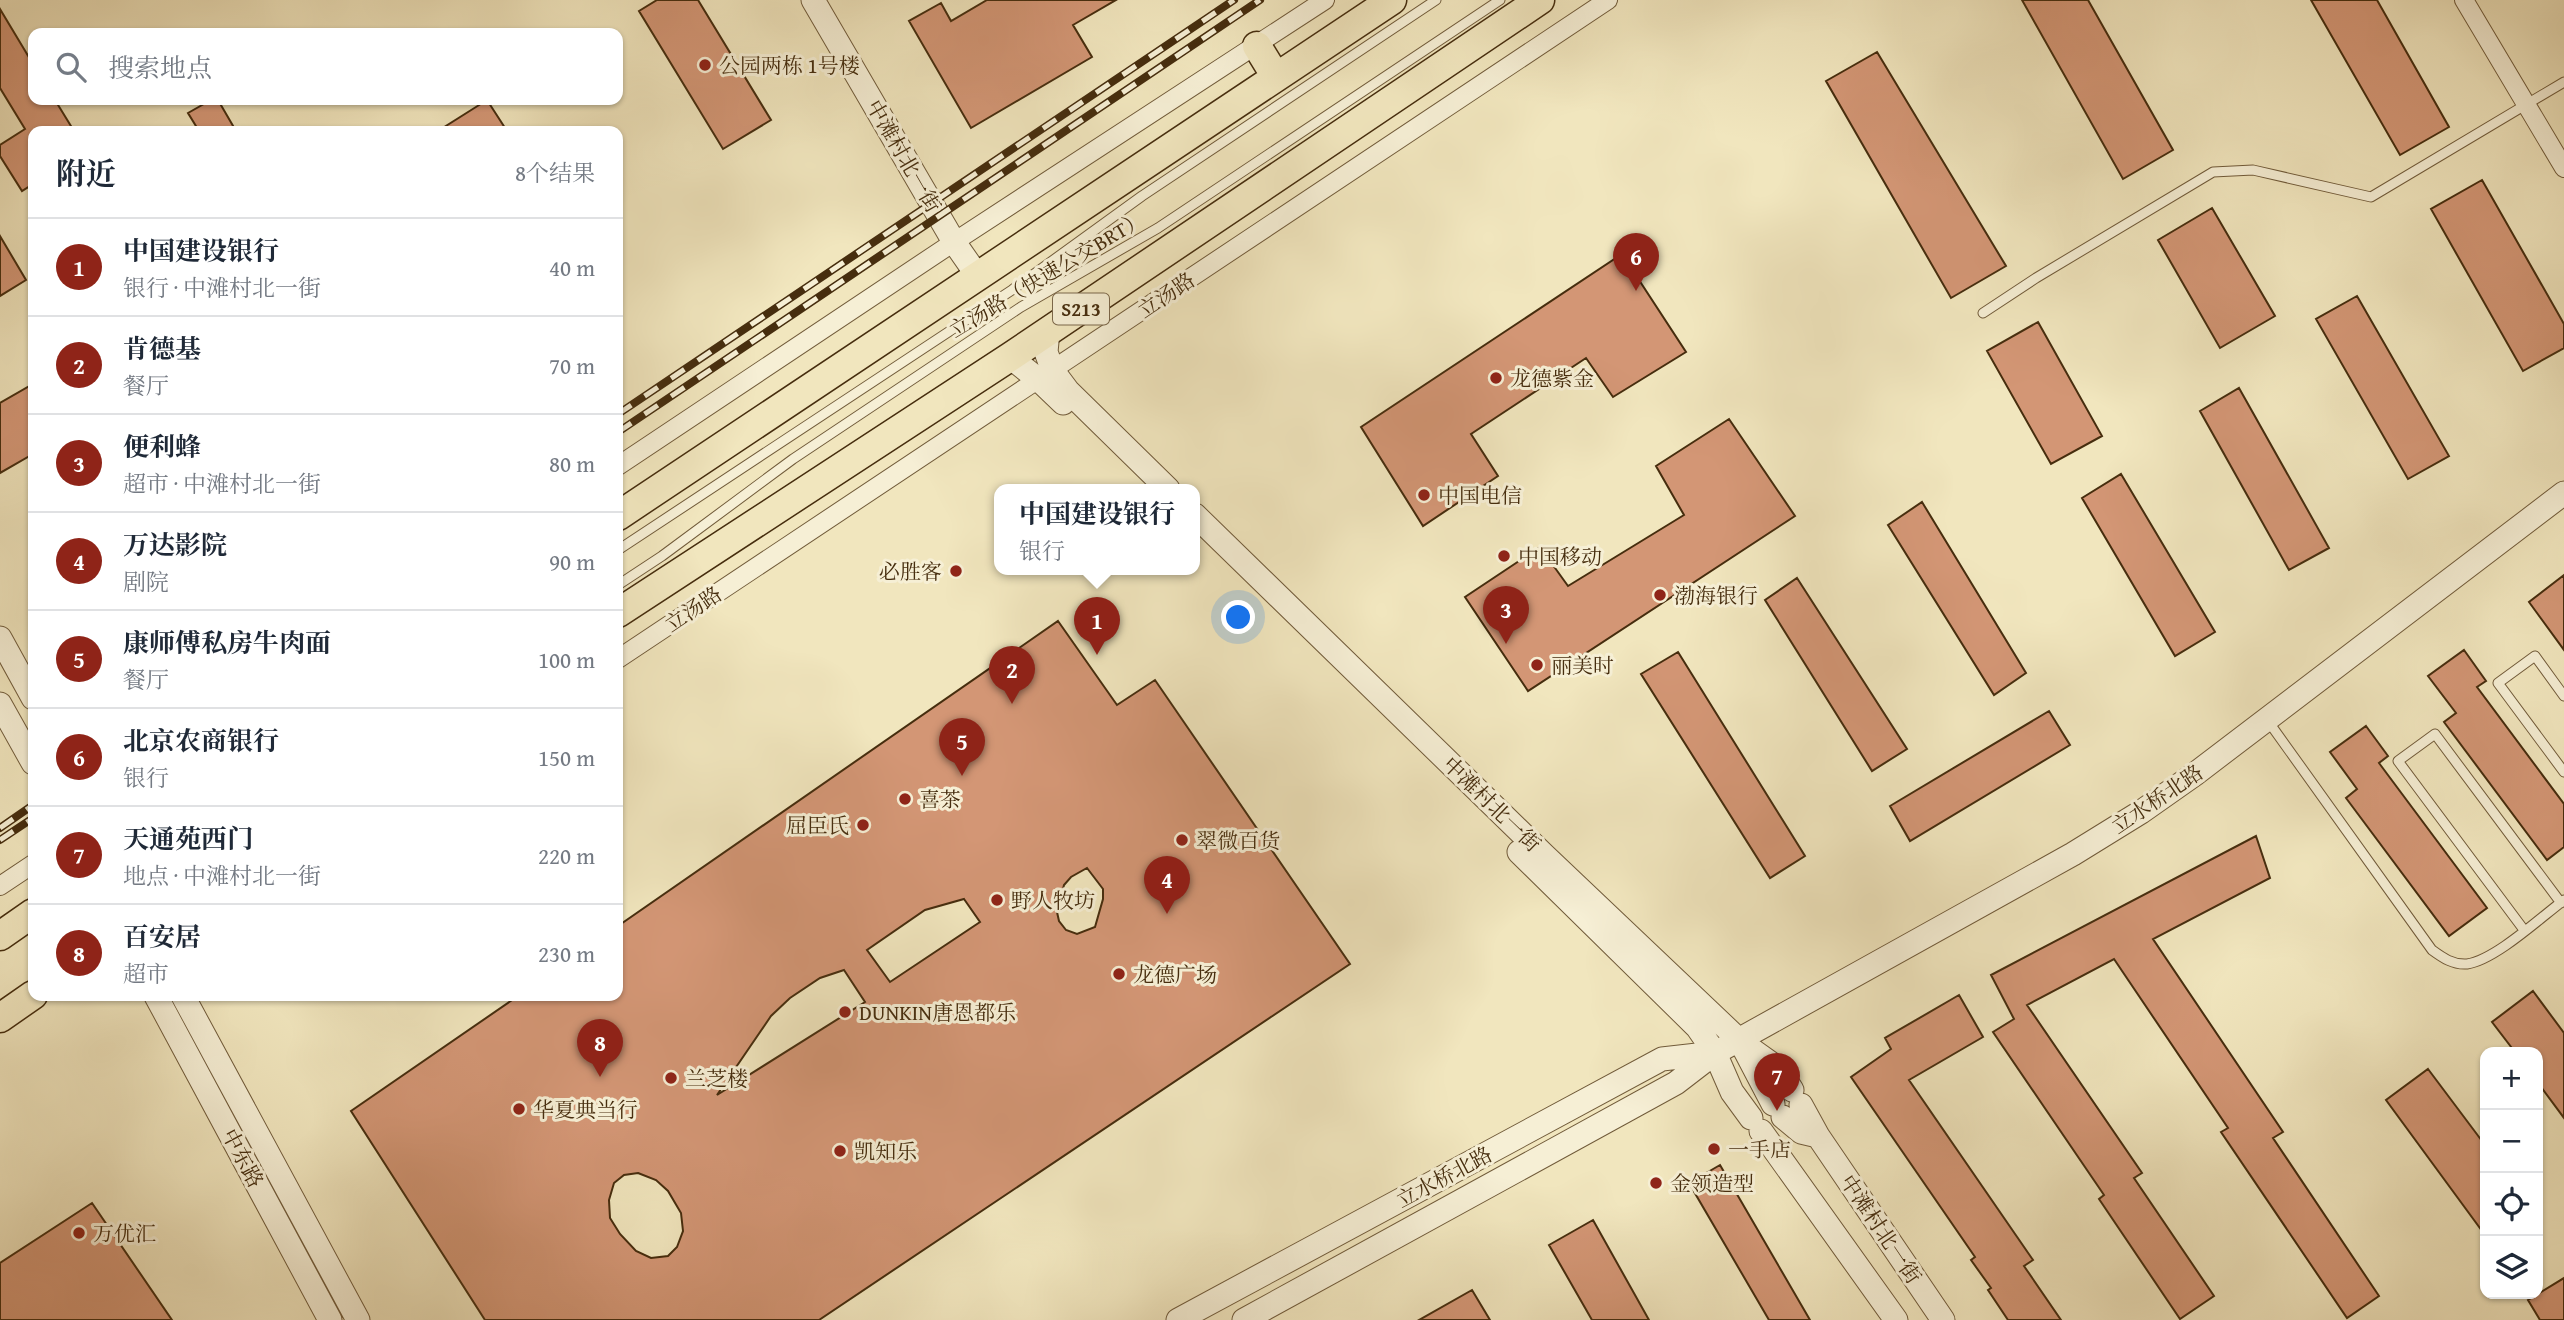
<!DOCTYPE html>
<html lang="zh">
<meta charset="utf-8">
<style>
:root{--surface:#fff;--page:#f2f2f3;--text:#1f2937;--muted:#747a83;--line:#e0e1e3;--accent:#8f2418}
body{margin:0;font-family:"Gentium Book Plus","Noto Serif SC",serif;background:var(--page);color:var(--text)}
.controls{position:absolute;right:21px;bottom:21px;display:grid;overflow:hidden;border-radius:14px;box-shadow:0 2px 5px #0004}
.controls button{width:63px;height:63px;display:grid;place-items:center;padding:0;border:0;border-bottom:2px solid var(--line);background:var(--surface);color:var(--text);font:35px sans-serif}
.you{position:absolute;left:1239px;top:618px;width:24px;height:24px;margin:-18px;border:5px solid #fff;border-radius:50%;background:#1a73e8;box-shadow:0 0 0 10px #1a73e833}
.badge{display:grid;place-items:center;width:46px;height:46px;border-radius:50%;background:var(--accent);color:#fff;font-size:23px;font-weight:700}
.pin{position:absolute;translate:-50% -58px;filter:drop-shadow(0 2px 4px #0008)}
.pin::after{content:'';position:absolute;top:37px;width:24px;height:21px;background:inherit;clip-path:polygon(0 0,100% 0,50% 100%)}
.popup{position:absolute;left:994px;top:484px;width:206px;height:91px;box-sizing:border-box;display:grid;place-content:center;border-radius:14px;background:var(--surface);filter:drop-shadow(0 2px 5px #0005);font-size:23px;white-space:nowrap;color:var(--muted)}
.popup b{font-size:26px;color:var(--text)}
.popup::after{content:'';position:absolute;left:50%;top:100%;margin-left:-14px;border:14px solid transparent;border-top-color:var(--surface)}
.list{margin:0;padding:0;list-style:none}
h2{display:flex;justify-content:space-between;align-items:center;height:91px;margin:0;padding:0 28px;font-size:30px}
h2 small{font-size:23px;font-weight:400;color:var(--muted)}
.list li{display:grid;grid-template-columns:46px 1fr auto;gap:21px;align-items:center;box-sizing:border-box;height:98px;padding:0 28px;border-top:2px solid var(--line)}
.list b{display:block;font-size:26px;white-space:nowrap}
.list p{margin:0;font-size:23px;white-space:nowrap;color:var(--muted)}
.list em{font-size:23px;font-style:normal;color:var(--muted)}
.icon{flex:none;width:38px;height:38px;fill:none;stroke:currentColor;stroke-width:2;stroke-linecap:round;stroke-linejoin:round}
.map{position:relative;flex:none;width:2564px;height:1320px;overflow:hidden}
.search{position:absolute;background:var(--surface);box-shadow:0 2px 5px #0004;left:28px;top:28px;width:595px;height:77px;display:flex;align-items:center;gap:18px;box-sizing:border-box;padding:0 24px;border-radius:14px;color:var(--muted);font-size:26px}
.panel{position:absolute;background:var(--surface);box-shadow:0 2px 5px #0004;left:28px;top:126px;width:595px;height:875px;border-radius:14px}
.map>svg:first-child{display:block}
</style>
<div class="map">
<svg width="2564" height="1320" viewBox="0 0 2564 1320">
<rect width="100%" height="100%" fill="#f1e6be"/>
<filter id="stains"><feTurbulence type="fractalNoise" baseFrequency=".00286" numOctaves="4"/><feColorMatrix values="0 0 0 0 .2 0 0 0 0 .09 0 0 0 0 .02 0 0 0 .5 -.17"/></filter>
<radialGradient id="worn" r=".72"><stop offset=".6" stop-color="#630" stop-opacity="0"/><stop offset="1" stop-color="#630" stop-opacity=".3"/></radialGradient>
<path fill="#d39675" stroke="#462d0e" stroke-width="2" fill-rule="evenodd" d="M657,0H698L771,120L723,149L639,11Z
M987,0H1116L1073,25L1092,57L971,128L909,21L941,3L951,21Z
M2022,0H2088L2173,150L2123,179Z
M2311,0H2377L2449,127L2400,155Z
M0,9L33,64V100H55L74,131H33V184L22,191L0,156V145L25,129L0,88Z
M1877,52L2006,266L1951,298L1826,81Z
M211,100H218L236,131H199L188,113Z
M487,100L507,131H438Z
M2482,180L2564,324V348L2523,371L2431,209Z
M2212,208L2275,316L2220,348L2158,240Z
M0,236L26,280L0,296Z
M1622,254L1686,352L1613,397L1586,358L1471,434L1498,476L1423,526L1361,427Z
M2357,296L2449,456L2408,479L2316,319Z
M2038,322L2102,436L2051,464L1987,351Z
M33,384V454L0,473V403Z
M2239,388L2329,548L2289,570L2200,411Z
M1729,419L1795,516L1528,691L1465,597L1540,547L1568,586L1684,515L1656,466Z
M2121,474L2215,632L2175,656L2082,498Z
M1922,502L2026,673L1994,695L1888,525Z
M2564,575V650L2529,602Z
M1797,578L1907,749L1872,771L1765,600Z
M1058,621L1117,705L1155,680L1350,964L819,1320H485L351,1111L518,996H618V926ZM1087,868L1103,889V899L1095,927L1077,934L1066,930L1059,921L1057,912L1064,885L1071,877ZM964,899L980,922L890,982L867,950L925,910ZM844,970L865,1002L717,1095L771,1016L790,998L820,978ZM638,1173L656,1180L668,1191L681,1213L683,1231L677,1247L668,1256L651,1258L636,1251L620,1234L610,1218L609,1200L614,1183L624,1175Z
M2464,650L2486,681L2477,687L2564,804V847L2547,860L2444,722L2456,713L2428,676Z
M1678,652L1805,856L1770,878L1641,674Z
M2049,711L2070,745L1910,841L1890,806Z
M2366,726L2388,756L2379,763L2487,908L2449,936L2346,798L2357,789L2330,752Z
M2256,836L2270,878L2153,939L2283,1132L2273,1138L2379,1296L2347,1318L2221,1132L2228,1128L2114,959L2027,1005L2142,1173L2134,1178L2214,1296L2180,1319L2099,1199L2104,1195L1993,1032L2014,1019L1991,975Z
M2533,991L2564,1033V1118L2538,1083V1052H2515L2492,1022Z
M1959,995L1983,1037L1909,1080L2033,1260L2024,1266L2061,1320H2008L1988,1290L1991,1288L1971,1260L1975,1257L1851,1077L1891,1049L1885,1038Z
M2428,1069L2485,1145V1235L2386,1100Z
M1720,1165L1810,1320H1769L1689,1183Z
M92,1203L172,1320H0V1263Z
M1593,1220L1649,1320H1592L1549,1245Z
M2564,1278V1320H2540L2528,1300Z
M1472,1290L1490,1320H1419Z"/>
<g fill="none" stroke-linecap="round" stroke-linejoin="round">
<defs>
<path id="service" d="M1983,313L2036,278L2213,172L2253,170L2371,197L2564,82
M618,550L1012,290L1142,196L1436,0
M618,585L662,556L793,459L1021,307L1158,228L1500,0
M2564,696L2535,656L2498,683L2564,772
M2268,721L2432,950C2443,958 2453,965 2467,964C2495,960 2540,918 2564,900
M2524,930L2398,761L2435,734L2561,903"/>
<path id="minor" d="M2464,0L2564,168
M618,466L954,242L1325,0
M618,659L1608,0
M0,886L33,864"/>
<path id="tertiary" d="M813,0L954,242L977,275
M1048,331L1046,352L1053,371L1068,391L1168,489
M1010,357L1039,380L1063,403
M1195,515L1544,855L1740,1041L1773,1104
M0,638L33,698
M0,704L33,763
M1519,852L1697,1027L1715,1053L1732,1092L1751,1118
M156,996L330,1320
M183,996L358,1320
M1745,1045L1779,1069L1792,1090
M1801,1105L1818,1136L1943,1320
M1783,1117L1801,1132L1818,1136
M1761,1131L1896,1320
M1178,1320L1662,1059L1715,1053
M1244,1320L1676,1083L1715,1053L2073,854L2141,812L2195,774L2564,493"/>
<path id="primary" d="M1257,46L1276,77
M618,516L1392,0
M618,613L1010,357L1540,0
M0,936L33,913
M0,1018L33,995"/>
</defs>
<use href="#service" stroke="#715b3a" stroke-width="11"/>
<use href="#minor" stroke="#715b3a" stroke-width="20"/>
<use href="#tertiary" stroke="#715b3a" stroke-width="25"/>
<use href="#primary" stroke="#462d0e" stroke-width="31"/>
<use href="#service" stroke="#f6efd5" stroke-width="9"/>
<use href="#minor" stroke="#f6efd5" stroke-width="18"/>
<use href="#tertiary" stroke="#f6efd5" stroke-width="23"/>
<use href="#primary" stroke="#f1e6be" stroke-width="28"/>
<defs>
<path id="rail" d="M618,414L1234,0
M618,432L1260,0
M0,828L33,805
M0,840L33,818"/>
</defs>
<use href="#rail" stroke="#462d0e" stroke-width="8"/>
<use href="#rail" stroke="#f6efd5" stroke-width="5" stroke-dasharray="16" stroke-linecap="butt"/>
</g>
<g fill="#8f2418" stroke="#f6efd5" stroke-width="2.5">
<circle cx="705" cy="65" r="7"/>
<circle cx="1496" cy="378" r="7"/>
<circle cx="1424" cy="495" r="7"/>
<circle cx="1504" cy="556" r="7"/>
<circle cx="956" cy="571" r="7"/>
<circle cx="1660" cy="595" r="7"/>
<circle cx="1537" cy="665" r="7"/>
<circle cx="905" cy="799" r="7"/>
<circle cx="863" cy="825" r="7"/>
<circle cx="1182" cy="840" r="7"/>
<circle cx="997" cy="900" r="7"/>
<circle cx="1119" cy="974" r="7"/>
<circle cx="845" cy="1012" r="7"/>
<circle cx="671" cy="1078" r="7"/>
<circle cx="519" cy="1109" r="7"/>
<circle cx="1714" cy="1149" r="7"/>
<circle cx="840" cy="1151" r="7"/>
<circle cx="1656" cy="1183" r="7"/>
<circle cx="79" cy="1233" r="7"/>
</g>
<g text-anchor="middle" dominant-baseline="central" stroke-width="6" stroke-linejoin="round" paint-order="stroke">
<rect fill="#f6efd5" stroke="#7b674a" stroke-width="2" x="1053" y="293.5" width="56" height="31" rx="5"/>
<g font-size="19" font-weight="bold" fill="#462d0e">
<text x="1081" y="309">S213</text>
</g>
<g font-size="21" fill="#462d0e" stroke="#f6efd5" text-anchor="start">
<text x="719" y="65">公园两栋 1号楼</text>
<text x="1510" y="378">龙德紫金</text>
<text x="1438" y="495">中国电信</text>
<text x="1518" y="556">中国移动</text>
<text x="942" y="571" text-anchor="end">必胜客</text>
<text x="1674" y="595">渤海银行</text>
<text x="1551" y="665">丽美时</text>
<text x="919" y="799">喜茶</text>
<text x="849" y="825" text-anchor="end">屈臣氏</text>
<text x="1196" y="840">翠微百货</text>
<text x="1011" y="900">野人牧坊</text>
<text x="1133" y="974">龙德广场</text>
<text x="859" y="1012">DUNKIN唐恩都乐</text>
<text x="685" y="1078">兰芝楼</text>
<text x="533" y="1109">华夏典当行</text>
<text x="1728" y="1149">一手店</text>
<text x="854" y="1151">凯知乐</text>
<text x="1670" y="1183">金领造型</text>
<text x="93" y="1233">万优汇</text>
</g>
<g font-size="21" fill="#462d0e" stroke="#f6efd5">
<text transform="translate(904 156) rotate(60)">中滩村北一街</text>
<text transform="translate(1047 274) rotate(-31)">立汤路（快速公交BRT）</text>
<text transform="translate(1166 295) rotate(-34)">立汤路</text>
<text transform="translate(693 609) rotate(-34)">立汤路</text>
<text transform="translate(2157 799) rotate(-34)">立水桥北路</text>
<text transform="translate(1492 804) rotate(44)">中滩村北一街</text>
<text transform="translate(243 1158) rotate(62)">中东路</text>
<text transform="translate(1444 1177) rotate(-28)">立水桥北路</text>
<text transform="translate(1881 1229) rotate(56)">中滩村北一街</text>
</g>
</g>
<rect width="100%" height="100%" filter="url(#stains)"/>
<rect width="100%" height="100%" fill="url(#worn)"/>
</svg>
<div class="controls">
<button>+</button>
<button>−</button>
<button><svg class="icon" aria-label="locate" viewBox="0 0 24 24"><circle cx="12" cy="12" r="6"/><path d="M12 2v4M12 18v4M2 12h4M18 12h4"/></svg></button>
<button><svg class="icon" aria-label="layers" viewBox="0 0 24 24"><path d="M12 4l9 5-9 5-9-5zM3 14l9 5 9-5"/></svg></button>
</div>
<div class="you"></div>
<div class="pin badge" style="left:1097px;top:655px">1</div>
<div class="popup"><b>中国建设银行</b>银行</div>
<div class="pin badge" style="left:1012px;top:704px">2</div>
<div class="pin badge" style="left:1506px;top:644px">3</div>
<div class="pin badge" style="left:1167px;top:914px">4</div>
<div class="pin badge" style="left:962px;top:776px">5</div>
<div class="pin badge" style="left:1636px;top:291px">6</div>
<div class="pin badge" style="left:1777px;top:1111px">7</div>
<div class="pin badge" style="left:600px;top:1077px">8</div>
<div class="search"><svg class="icon" aria-label="search" viewBox="0 0 24 24"><circle cx="10" cy="10" r="6"/><path d="M15 15l6 6"/></svg>搜索地点</div>
<section class="panel">
<h2>附近<small>8个结果</small></h2>
<ul class="list">
<li><span class="badge">1</span><div><b>中国建设银行</b><p>银行 · 中滩村北一街</p></div><em>40 m</em></li>
<li><span class="badge">2</span><div><b>肯德基</b><p>餐厅</p></div><em>70 m</em></li>
<li><span class="badge">3</span><div><b>便利蜂</b><p>超市 · 中滩村北一街</p></div><em>80 m</em></li>
<li><span class="badge">4</span><div><b>万达影院</b><p>剧院</p></div><em>90 m</em></li>
<li><span class="badge">5</span><div><b>康师傅私房牛肉面</b><p>餐厅</p></div><em>100 m</em></li>
<li><span class="badge">6</span><div><b>北京农商银行</b><p>银行</p></div><em>150 m</em></li>
<li><span class="badge">7</span><div><b>天通苑西门</b><p>地点 · 中滩村北一街</p></div><em>220 m</em></li>
<li><span class="badge">8</span><div><b>百安居</b><p>超市</p></div><em>230 m</em></li>
</ul>
</section>
</div>
